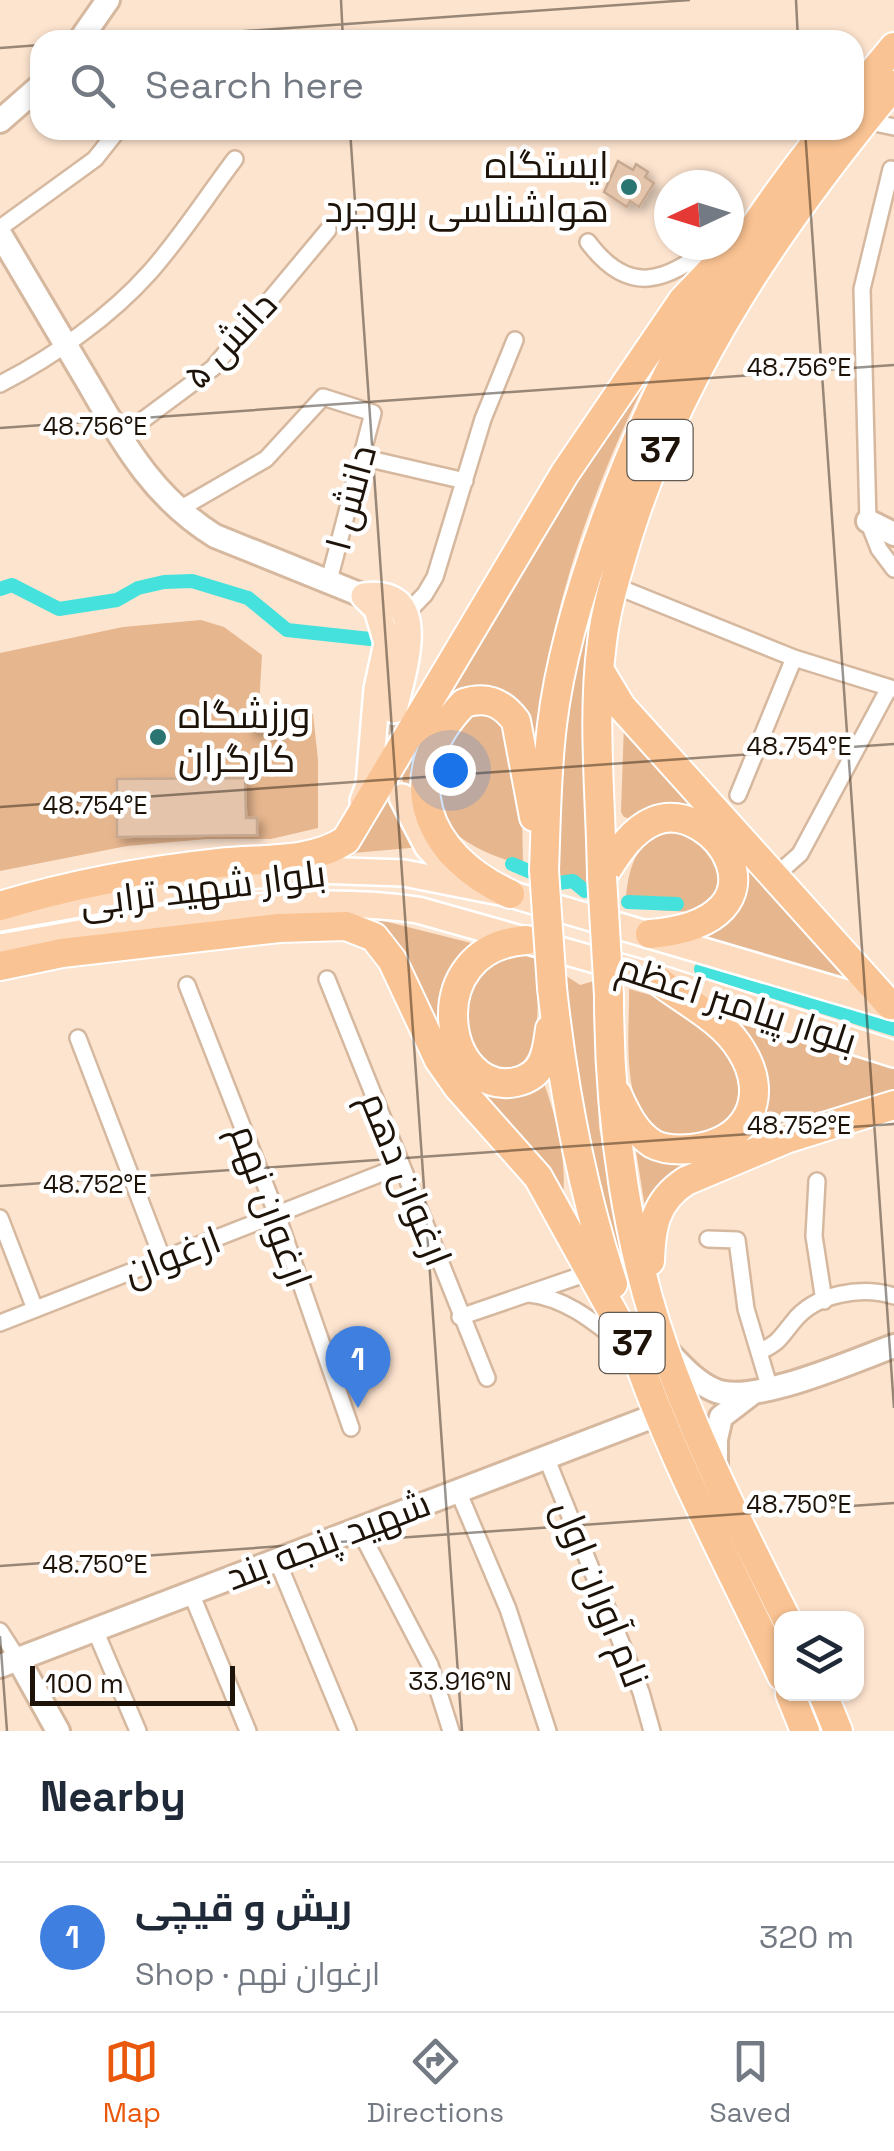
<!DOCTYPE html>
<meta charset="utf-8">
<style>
:root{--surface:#fff;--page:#f6f6f7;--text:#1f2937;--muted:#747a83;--line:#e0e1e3;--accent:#ea580c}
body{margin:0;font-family:"Space Grotesk",Cairo,sans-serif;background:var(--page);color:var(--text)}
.controls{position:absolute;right:30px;bottom:30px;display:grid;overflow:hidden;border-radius:20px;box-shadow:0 2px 8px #0004}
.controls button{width:90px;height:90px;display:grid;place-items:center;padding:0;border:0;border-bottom:2px solid var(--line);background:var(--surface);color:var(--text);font:50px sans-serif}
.compass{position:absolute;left:654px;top:170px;width:90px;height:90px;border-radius:50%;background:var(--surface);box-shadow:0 2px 8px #0004;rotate:266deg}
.scale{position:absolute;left:30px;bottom:25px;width:205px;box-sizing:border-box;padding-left:10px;border:5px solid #1d1309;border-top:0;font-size:28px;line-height:35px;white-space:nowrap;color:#1d1309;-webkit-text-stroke:8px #fff;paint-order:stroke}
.you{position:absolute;left:450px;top:770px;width:35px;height:35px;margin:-25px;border:8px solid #fff;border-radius:50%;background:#1a73e8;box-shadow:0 0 0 15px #1a73e833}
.badge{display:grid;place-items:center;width:65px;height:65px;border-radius:50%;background:var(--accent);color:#fff;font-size:32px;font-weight:700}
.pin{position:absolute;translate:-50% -82px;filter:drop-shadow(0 2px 5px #0008)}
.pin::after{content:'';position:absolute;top:52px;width:35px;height:30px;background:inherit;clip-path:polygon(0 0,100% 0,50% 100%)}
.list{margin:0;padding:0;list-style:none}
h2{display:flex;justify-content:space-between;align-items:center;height:130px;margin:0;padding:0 40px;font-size:42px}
h2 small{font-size:32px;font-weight:400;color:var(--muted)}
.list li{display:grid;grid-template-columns:65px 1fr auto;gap:30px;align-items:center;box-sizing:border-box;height:150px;padding:0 40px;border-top:2px solid var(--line)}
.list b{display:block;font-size:38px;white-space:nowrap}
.list p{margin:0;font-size:32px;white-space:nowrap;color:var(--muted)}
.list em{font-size:32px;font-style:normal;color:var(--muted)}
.icon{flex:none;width:55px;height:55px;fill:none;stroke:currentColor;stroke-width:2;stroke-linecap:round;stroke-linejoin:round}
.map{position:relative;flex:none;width:894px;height:1731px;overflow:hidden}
.search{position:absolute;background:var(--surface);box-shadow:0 2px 8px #0004;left:30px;right:30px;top:30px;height:110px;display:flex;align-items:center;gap:25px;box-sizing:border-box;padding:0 35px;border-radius:30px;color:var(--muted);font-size:38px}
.sheet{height:280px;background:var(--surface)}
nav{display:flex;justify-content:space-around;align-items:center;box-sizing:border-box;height:140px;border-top:2px solid var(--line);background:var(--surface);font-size:28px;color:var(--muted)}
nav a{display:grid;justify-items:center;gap:5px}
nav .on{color:var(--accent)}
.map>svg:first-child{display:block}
</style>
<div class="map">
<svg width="894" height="1731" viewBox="0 0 894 1731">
<defs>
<filter id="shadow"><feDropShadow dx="5" dy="5" stdDeviation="5" flood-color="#0004"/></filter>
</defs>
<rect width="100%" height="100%" fill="#fde4cf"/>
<path fill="#e6b68e" d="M656,361C592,485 544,621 535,761L529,742L464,694L416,816L403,784L402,767L544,523Z
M201,620L224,627L262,655L259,706L313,714L318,760V828L271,839H207L127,846L0,871V653L123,627Z
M586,623H597L587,708V885L574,875L559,878C557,794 567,705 586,623Z
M479,707L503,718L522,816L523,865C488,855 439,838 436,793C435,778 439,761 440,745Z
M624,724L857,982L704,939C741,908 762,897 735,847L624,817L621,812Z
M389,789L392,800L421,847L320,856Z
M676,833C714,848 715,854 721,893L691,912L656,910L626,897C629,865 638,834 676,833Z
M364,916L479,945L445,1022L518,1095L534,1091L543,1081C556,1115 567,1161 563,1197L521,1135L453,1065L380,926Z
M526,953L535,959C538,992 543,1038 521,1065L505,1070C471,1058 468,1034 463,1002L492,956Z
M562,973L580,985L594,981L599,1127L622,1262L601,1206L561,1001Z
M629,989L661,998L714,1032L742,1071L741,1110C720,1128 700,1142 671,1136C617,1125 630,1032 629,989Z
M743,1025L894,1069V1089L671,1172L645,1207L635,1145L709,1154L766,1079L762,1059Z"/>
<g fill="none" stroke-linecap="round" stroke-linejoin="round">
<path stroke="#45e2dd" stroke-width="14" d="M0,589L12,585L59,609L117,600L138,588L164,582L192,581L248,598L287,630L370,639
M512,864L531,872
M559,883L573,881L585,891
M628,902L677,904
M701,969L894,1029"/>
</g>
<path fill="#e4c5ac" stroke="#c5a88f" stroke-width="2.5" filter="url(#shadow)" d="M618,161L633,170L636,164L648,172L645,177L654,183L639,207L630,201L627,207L604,192Z
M253,708L282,713L279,732L249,731Z
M245,778L246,818H257V835L117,837V779Z"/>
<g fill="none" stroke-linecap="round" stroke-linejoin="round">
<path stroke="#dbc5b1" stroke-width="25" stroke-dasharray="25 12" stroke-linecap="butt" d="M394,710L392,744L402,797"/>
<defs>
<path id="street" d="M865,121L894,127
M891,169L862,289L868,521L879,549L894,569
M0,228L95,159L118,130
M588,242C629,297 665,282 713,245
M0,384C53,357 110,317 150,272C181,237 207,196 235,159
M120,437L213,368L328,230
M361,457L465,481
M178,510L266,459L323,397L373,413L328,584
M613,585L794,658L894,689
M405,615L425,594L435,577L483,419L515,340
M738,795L794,658
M774,877L800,854L889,688
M327,979L487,1378
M187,985L277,1215L351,1428
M78,1038L163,1260
M817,1181L814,1236L824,1301
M0,1218L35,1309
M708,1239L737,1240L746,1309L770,1389
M529,1294C566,1298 594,1322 622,1344
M460,1317L591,1272
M0,1323L400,1166
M759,1352C780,1342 779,1339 793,1322C815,1293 862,1286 894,1296
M546,1457L641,1692L652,1731
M458,1491L508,1609L548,1731
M359,1529L430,1665L451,1731
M277,1560L348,1731
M191,1593L248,1731
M95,1630L138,1731
M0,1631L18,1659"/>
<path id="secondary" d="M80,40L108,0
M0,121L40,86
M0,234C29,282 57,331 86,379C123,442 151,496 215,536L364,596
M868,521L894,534
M666,1350C680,1364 695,1382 714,1390C750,1407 855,1360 894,1346
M716,1470V1439L721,1417L751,1394
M18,1659L58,1731
M0,1666L657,1415"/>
<path id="primary" d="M364,596C434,586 402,674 394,710
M402,797L428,847L462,883
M363,801L369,785L377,689L387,643L377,609L364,596
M0,918L225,878L315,870L404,873L510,894L894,1007
M0,947C138,924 278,890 418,910L652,976L894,1054"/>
<path id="highway" d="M854,95L894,47
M600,671L621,706L890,1005
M544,870C546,822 546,773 552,725C560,656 582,585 606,519C662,368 725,257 826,130
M602,877C601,799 592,719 602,642C606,607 617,573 627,539C680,368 781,221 894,85
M602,877C616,856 630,831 654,821C713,796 800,921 650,934
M510,894C424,855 394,775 464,703C486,696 502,702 516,721L534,817
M0,906C72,884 144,871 219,863C261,858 310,864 346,840L565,473L683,300L747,233
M526,940C417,948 444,1098 516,1082C544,1076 547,1054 550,1029
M0,966L62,953L279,928L346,926L374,937L392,960L439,1060L458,1087L538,1177L636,1354
M552,988C563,1089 581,1187 613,1284
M609,996C609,1120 627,1253 672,1370C704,1455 745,1537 786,1618
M617,1094C625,1112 635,1133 653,1144C664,1150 678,1150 691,1149C747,1144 771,1097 741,1050C721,1017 681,1000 652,976
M650,1261C651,1227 655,1201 686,1181L786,1139L894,1105
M631,1339C670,1457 729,1564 782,1676
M790,1694L805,1731
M823,1694L838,1731"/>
</defs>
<use href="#street" stroke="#d6b89f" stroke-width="20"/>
<use href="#secondary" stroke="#d6b89f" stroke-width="28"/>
<use href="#primary" stroke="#fff" stroke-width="30"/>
<use href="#highway" stroke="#fff" stroke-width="32"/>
<use href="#street" stroke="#fff" stroke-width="15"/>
<use href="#secondary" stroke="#fff" stroke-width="22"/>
<use href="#primary" stroke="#fcdbbe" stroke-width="25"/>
<use href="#highway" stroke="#fac393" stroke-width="28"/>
<defs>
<path id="highway-bridge" d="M544,870L552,988
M602,877L609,996"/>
</defs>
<use href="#highway-bridge" stroke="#fff" stroke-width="32" stroke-linecap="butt"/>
<use href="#highway-bridge" stroke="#fac393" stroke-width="28"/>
</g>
<path fill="none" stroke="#1d1309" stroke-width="2.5" stroke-opacity="0.45" d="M341,0L343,40M796,0L798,40M118,40L690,0M0,48L40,45M350,130L462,1731M805,130L894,1408M0,428L894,365M0,807L894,744M0,1186L894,1124M0,1566L894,1503M0,1636L7,1731"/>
<g fill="#2a7471" stroke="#fff" stroke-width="4">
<circle cx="629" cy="187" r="10"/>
<circle cx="158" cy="737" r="10"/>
</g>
<g text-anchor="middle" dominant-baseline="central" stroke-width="9" stroke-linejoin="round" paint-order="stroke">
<g fill="#fff" stroke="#615a53" stroke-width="2.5">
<rect x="627.5" y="420" width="65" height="60" rx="8"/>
<rect x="599.5" y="1313" width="65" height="60" rx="8"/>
</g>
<g font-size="35" font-weight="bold" fill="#1d1309">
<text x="660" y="450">37</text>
<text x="632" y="1343">37</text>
</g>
<g font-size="38" fill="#1d1309" stroke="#fff" text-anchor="end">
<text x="609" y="165">ایستگاه<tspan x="609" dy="44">هواشناسی بروجرد</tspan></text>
<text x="178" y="715" text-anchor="start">ورزشگاه<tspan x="178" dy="44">کارگران</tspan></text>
</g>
<g font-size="38" fill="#1d1309" stroke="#fff">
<text transform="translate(230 340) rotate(-47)">دانش ۵</text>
<text transform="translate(350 498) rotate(-75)">دانش ۱</text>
<text transform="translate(203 888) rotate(-7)">بلوار شهید ترابی</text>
<text transform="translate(737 1004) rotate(18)">بلوار پیامبر اعظم</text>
<text transform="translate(406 1179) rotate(68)">ارغوان دهم</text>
<text transform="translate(271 1206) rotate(70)">ارغوان نهم</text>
<text transform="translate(172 1256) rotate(-21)">ارغوان</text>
<text transform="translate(328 1540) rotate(-21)">شهید پنجه بند</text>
<text transform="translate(601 1594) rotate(68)">نام آوران اول</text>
</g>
</g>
<g font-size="25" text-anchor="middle" fill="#1d1309" stroke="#fff" stroke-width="9" stroke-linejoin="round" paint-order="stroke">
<text x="799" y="376">48.756°E</text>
<text x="95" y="435">48.756°E</text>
<text x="799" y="755">48.754°E</text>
<text x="95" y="814">48.754°E</text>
<text x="799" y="1134">48.752°E</text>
<text x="95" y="1193">48.752°E</text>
<text x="799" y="1513">48.750°E</text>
<text x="95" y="1573">48.750°E</text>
<text x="460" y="1690">33.916°N</text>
</g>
</svg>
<div class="controls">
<button><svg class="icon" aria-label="layers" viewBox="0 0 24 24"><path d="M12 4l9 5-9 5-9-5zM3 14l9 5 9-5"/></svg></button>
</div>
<svg class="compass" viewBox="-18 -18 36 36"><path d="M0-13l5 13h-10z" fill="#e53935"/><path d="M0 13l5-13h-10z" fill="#747a83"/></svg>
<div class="scale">100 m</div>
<div class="you"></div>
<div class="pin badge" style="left:358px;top:1408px;background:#3f7fe0">1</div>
<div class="search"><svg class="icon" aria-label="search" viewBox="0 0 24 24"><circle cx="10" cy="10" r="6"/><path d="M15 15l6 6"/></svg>Search here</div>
</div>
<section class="sheet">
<h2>Nearby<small></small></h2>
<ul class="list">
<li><span class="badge" style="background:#3f7fe0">1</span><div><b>ریش و قیچی</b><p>Shop · ارغوان نهم</p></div><em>320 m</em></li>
</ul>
</section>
<nav>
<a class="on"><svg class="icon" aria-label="map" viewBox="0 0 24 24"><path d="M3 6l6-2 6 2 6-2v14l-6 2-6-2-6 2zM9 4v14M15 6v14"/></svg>Map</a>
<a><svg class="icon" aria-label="directions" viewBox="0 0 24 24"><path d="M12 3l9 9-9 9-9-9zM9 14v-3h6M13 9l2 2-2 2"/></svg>Directions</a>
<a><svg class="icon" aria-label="saved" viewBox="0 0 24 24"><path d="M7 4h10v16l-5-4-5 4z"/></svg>Saved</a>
</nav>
